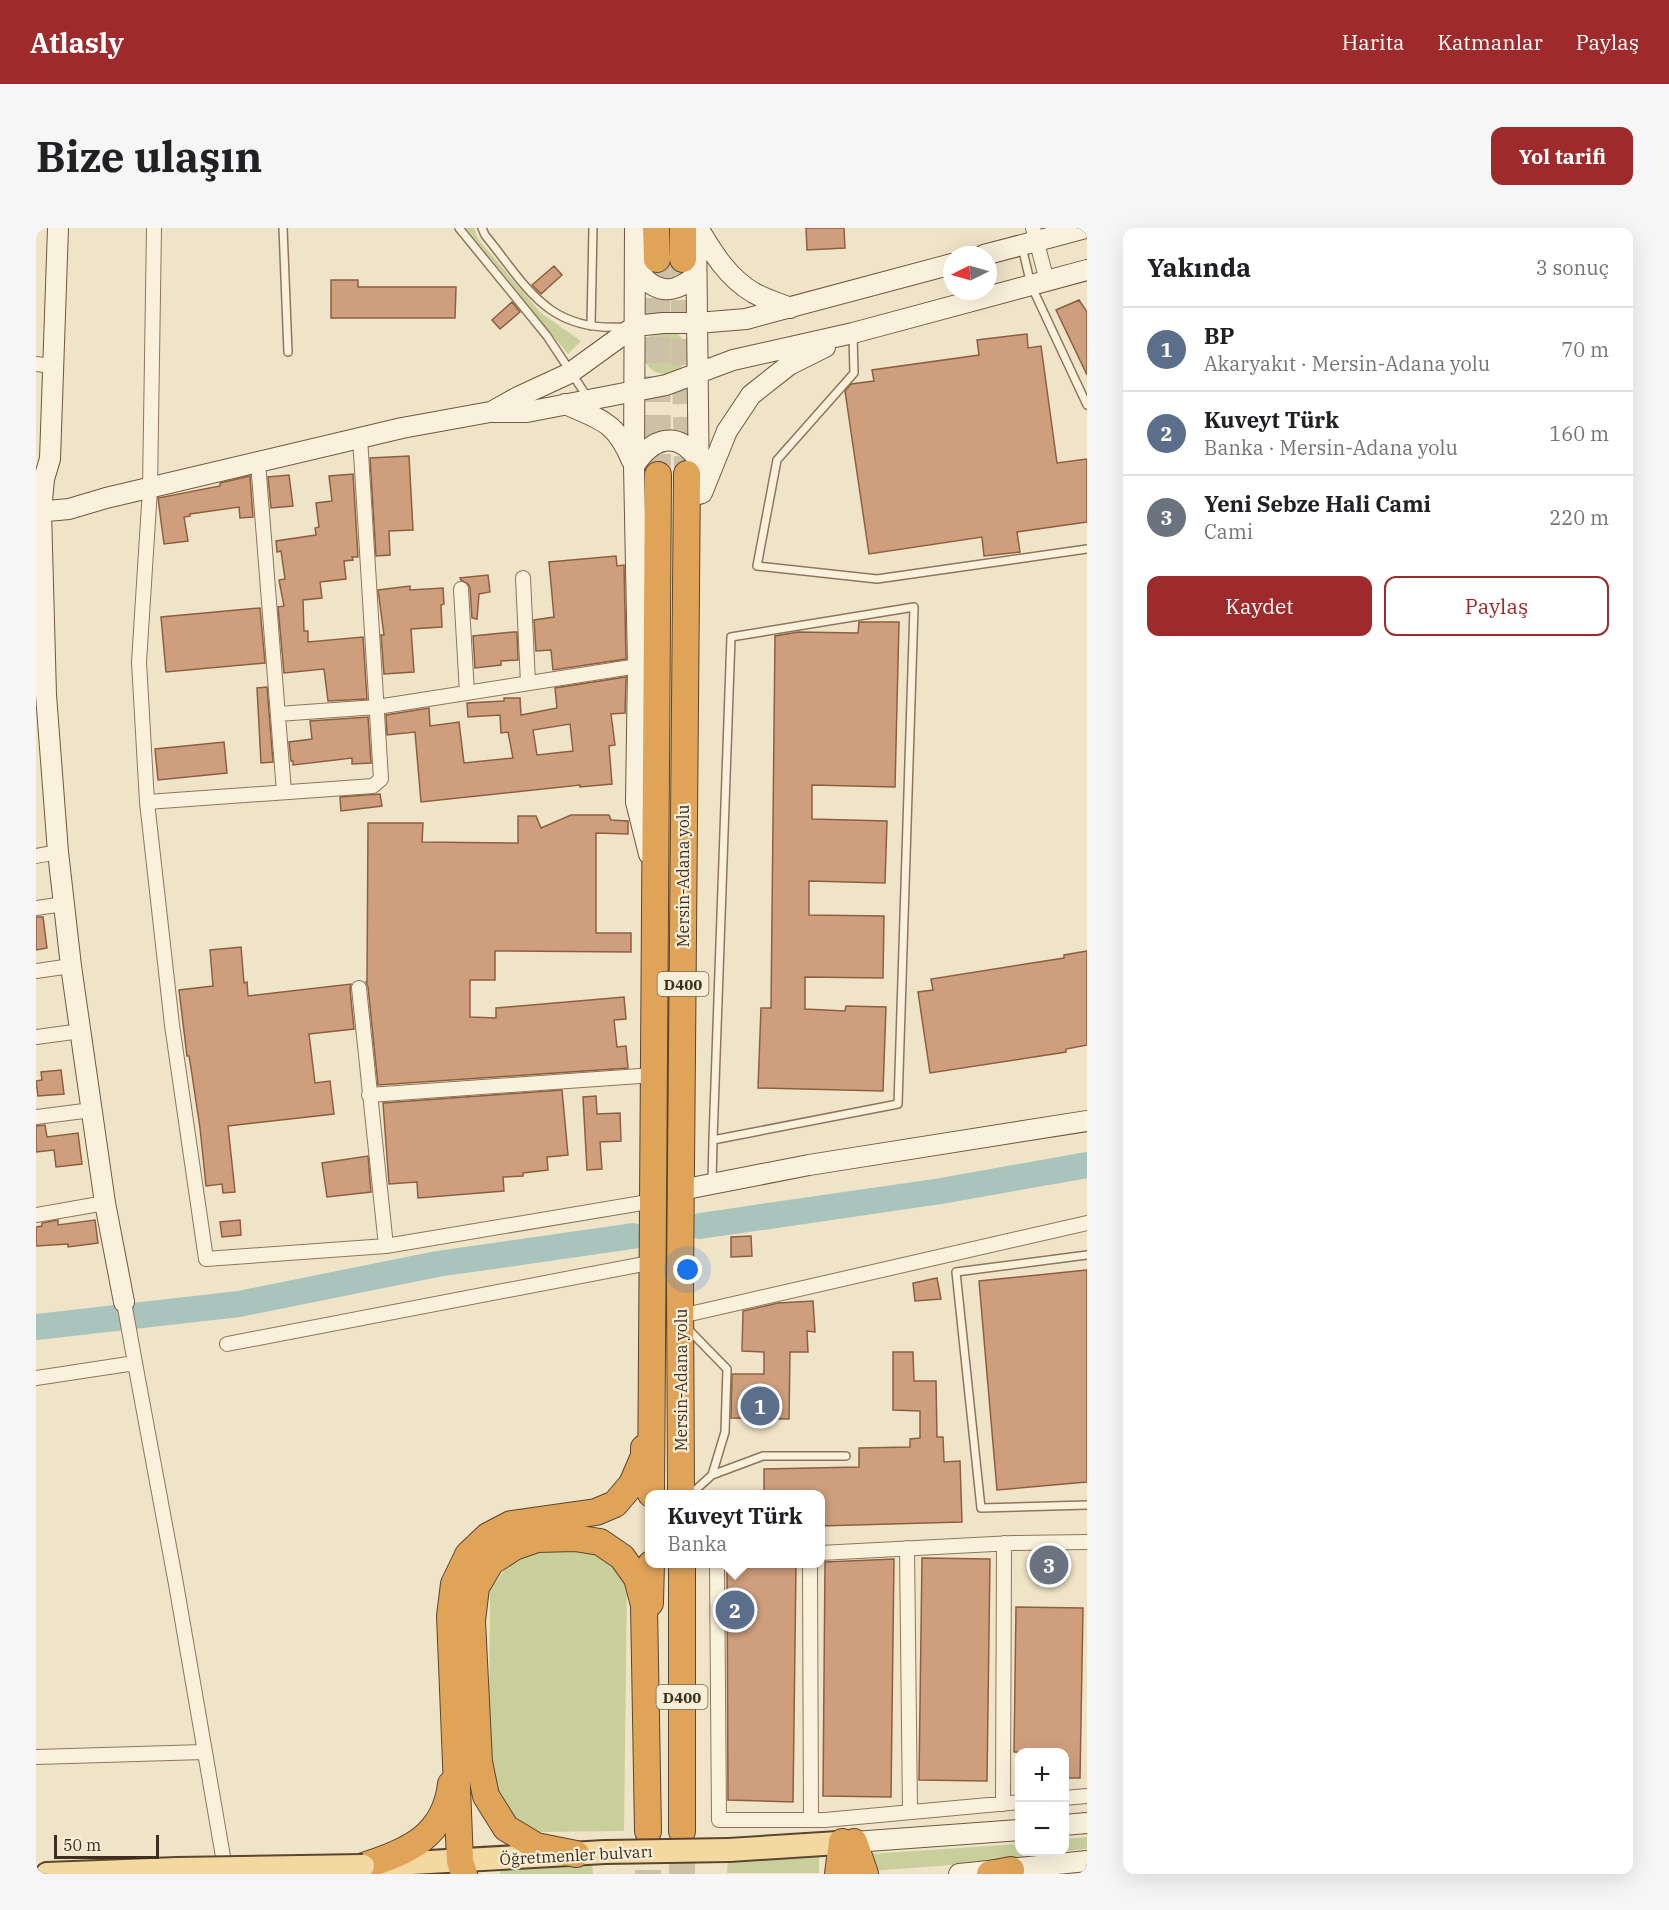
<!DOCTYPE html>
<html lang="tr">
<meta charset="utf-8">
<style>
:root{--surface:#fff;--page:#f6f6f6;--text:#202124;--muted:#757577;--line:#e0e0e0;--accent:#9e2a2b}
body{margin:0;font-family:"IBM Plex Serif",serif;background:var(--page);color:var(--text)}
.controls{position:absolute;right:18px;bottom:18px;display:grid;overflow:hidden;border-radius:12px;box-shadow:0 6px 24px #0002}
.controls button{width:54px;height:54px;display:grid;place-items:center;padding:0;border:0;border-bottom:2px solid var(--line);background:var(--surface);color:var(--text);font:30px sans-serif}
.compass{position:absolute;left:907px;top:18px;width:54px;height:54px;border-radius:50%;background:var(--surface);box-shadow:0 6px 24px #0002;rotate:265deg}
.scale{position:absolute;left:18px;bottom:15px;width:105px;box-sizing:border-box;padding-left:6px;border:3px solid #3d2e20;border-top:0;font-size:16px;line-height:21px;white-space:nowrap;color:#3d2e20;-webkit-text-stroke:4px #f7eed8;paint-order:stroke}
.you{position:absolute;left:652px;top:1042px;width:21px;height:21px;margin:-15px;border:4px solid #fff;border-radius:50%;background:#1a73e8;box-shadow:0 0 0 9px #1a73e833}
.badge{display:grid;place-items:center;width:39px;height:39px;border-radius:50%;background:var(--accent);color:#fff;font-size:20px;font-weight:700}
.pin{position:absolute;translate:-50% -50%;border:3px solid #fff;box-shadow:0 2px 6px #0006}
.popup{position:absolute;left:609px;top:1262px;width:180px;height:78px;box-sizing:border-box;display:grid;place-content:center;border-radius:12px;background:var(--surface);filter:drop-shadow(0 2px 4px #0005);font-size:20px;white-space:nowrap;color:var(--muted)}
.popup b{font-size:22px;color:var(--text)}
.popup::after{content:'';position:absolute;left:50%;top:100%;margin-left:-12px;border:12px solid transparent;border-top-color:var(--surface)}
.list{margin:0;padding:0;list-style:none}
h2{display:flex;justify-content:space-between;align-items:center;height:78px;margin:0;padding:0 24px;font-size:26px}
h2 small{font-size:20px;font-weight:400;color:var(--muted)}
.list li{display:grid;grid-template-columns:39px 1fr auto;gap:18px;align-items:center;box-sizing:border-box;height:84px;padding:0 24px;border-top:2px solid var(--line)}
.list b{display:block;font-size:22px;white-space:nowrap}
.list p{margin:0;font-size:20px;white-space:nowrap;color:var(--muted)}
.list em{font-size:20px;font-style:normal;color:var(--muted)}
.actions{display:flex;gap:12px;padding:18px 24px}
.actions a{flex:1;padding:14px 0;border:2px solid var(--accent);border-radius:12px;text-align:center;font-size:21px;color:var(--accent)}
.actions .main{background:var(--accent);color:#fff}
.map{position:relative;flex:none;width:1051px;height:1646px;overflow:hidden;border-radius:12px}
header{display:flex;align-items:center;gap:36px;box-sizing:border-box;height:84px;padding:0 30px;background:var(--accent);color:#fff}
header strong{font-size:28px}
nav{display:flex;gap:33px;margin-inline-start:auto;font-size:21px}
.intro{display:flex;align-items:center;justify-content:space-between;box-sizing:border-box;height:144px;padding:0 36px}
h1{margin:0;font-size:42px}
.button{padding:15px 27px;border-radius:12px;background:var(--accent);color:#fff;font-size:21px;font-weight:700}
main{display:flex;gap:36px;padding:0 36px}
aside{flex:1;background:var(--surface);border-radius:12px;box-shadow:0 6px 24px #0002}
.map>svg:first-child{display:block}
</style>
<header>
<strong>Atlasly</strong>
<nav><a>Harita</a><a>Katmanlar</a><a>Paylaş</a></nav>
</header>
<div class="intro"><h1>Bize ulaşın</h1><a class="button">Yol tarifi</a></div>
<main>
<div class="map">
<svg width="1051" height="1646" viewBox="0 0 1051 1646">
<rect width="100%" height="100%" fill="#f0e4c8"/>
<path fill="#c9cf9b" d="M430,0H438L442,11L505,85L545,113L532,126Z
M607 124a22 22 0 1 1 44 0a22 22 0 1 1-44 0Z
M533,1319L570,1325L591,1351L588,1603L503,1604L476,1588L459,1557L453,1491L454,1362L471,1339L494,1326Z
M1051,1609V1621L1029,1623V1611Z
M983,1616L984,1624H1027L943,1635L834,1643V1626Z
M783,1628V1645H691L692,1630Z
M556,1635L557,1646H464V1637Z"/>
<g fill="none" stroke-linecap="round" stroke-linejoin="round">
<path stroke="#a9c4bc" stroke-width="26" d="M664,998L905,963L1051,937
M0,1099L203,1076L401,1036L597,1008"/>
</g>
<path fill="#cf9f7d" stroke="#8d5f41" stroke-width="1.5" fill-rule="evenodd" d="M770,0H808L809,20L771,22Z
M518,38L526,47L505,66L496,57Z
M295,52H322V59H420L419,90H295Z
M1043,72L1051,84V147L1020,82Z
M476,74L484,84L464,101L456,92Z
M991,106L992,120L1005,118L1021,235L1051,231V294L981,304L984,324L948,328L946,309L833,326L809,163L815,156L838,153L836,142L943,127L941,112Z
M373,228L377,302L353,303L354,327L340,328L334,230Z
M317,246L322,329H316L317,332L308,333L310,351L284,354L286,370L267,372L268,403H272V414L327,409L331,471L292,473L288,441L248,445L242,379L248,378L243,352L249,351L245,323L241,324L240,313L280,307L279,300L283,299L280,275L296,273L293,248Z
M253,247L257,278L235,280L232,249Z
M214,248L217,289L204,290L203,279L154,286V288L148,289L152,313L128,316L122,270L184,258V255Z
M580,328L581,338L588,337L590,431L517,442L515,422L500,423L498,392L518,389L513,334Z
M452,347L454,364L443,366L441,391L436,390L434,360L432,356L425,352L424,350Z
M374,358V362L407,360L408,376L405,377L406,399L375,401L378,444L348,446L345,407H348L342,362Z
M224,380L229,435L130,444L125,389Z
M823,394H863L859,559L776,557V591L851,593L849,655L773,653V687L848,688L847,750L769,749V781L809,783L810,778L850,779L847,863L722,860L725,780H735L739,408L762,404L822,405Z
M477,404H481L482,432L465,433V437L439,440L437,408Z
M590,449L589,485L575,486L579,517L573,518L576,556L544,559V557L385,574L379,504L351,507L350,487L393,480L394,498L423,494L428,535L477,530L472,504L465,505L464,487L432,489L431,475L468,473V470H484L485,487L521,480L519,460ZM534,496L537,523L501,527L497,502Z
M231,459L237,534L225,535L221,460Z
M332,489L335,535L316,536V530L257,537V533H255L253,514L276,511L274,493Z
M188,514L191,545L122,552L119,521Z
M344,566L346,578L305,583L304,569Z
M535,587H573L575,592L592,593V606L560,605V705H595V724L459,723V752H434V789L460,790V780L588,769L590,791L578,792L581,819L590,818L592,840L342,857L332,759L330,754H331L332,595H387L386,614L482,615V588H500L505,600Z
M0,689H7L11,720L0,722Z
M205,719L208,755L211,754L212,768L315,756L314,761L318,801L273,806L279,855L294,853L298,886L192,898L199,964L187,965L186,956L170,958L164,900L155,840L153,828H151L143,762L177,758L174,722Z
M1051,723V817L1030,821V824L894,845L882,764L897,762L895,751L1028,730V727Z
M25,842L28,866L2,868L0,853L6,852L5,844Z
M526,862L532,927L511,929L512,942L487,945V948L467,949L468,963L382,970L381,954L353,956L347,875Z
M560,868L561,886L584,885L585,913L564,914L566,941L551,942L547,869Z
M9,897L11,909L42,905L46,936L20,939L18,922L0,924V898Z
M332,928L335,964L291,969L286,935Z
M22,992V997L59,992L62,1015L32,1019V1016L0,1018V999L6,998V995Z
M204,992L205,1007L186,1009L184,994Z
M715,1008L716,1028L695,1029V1009Z
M1051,1042V1254L961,1262L943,1053Z
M901,1050L905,1071L879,1073L877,1055Z
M777,1073L779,1104L771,1103L772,1124H754L753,1191L695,1190L696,1146H728V1124L706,1123L707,1083L742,1075Z
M857,1124H877L878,1153H900L901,1209H907L908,1234L924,1233L926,1294L784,1298V1266H728V1241L823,1239V1220L874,1219V1211L884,1210V1183L857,1182Z
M1026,1323L1030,1342L998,1348L995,1332L998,1331L997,1325Z
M886,1330L954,1331L951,1553L883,1552Z
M858,1331L855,1569L787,1568L789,1334Z
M691,1335L760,1336L757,1574L692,1572Z
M980,1379L1047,1380L1044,1550H1029V1524H978Z"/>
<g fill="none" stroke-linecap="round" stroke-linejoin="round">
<path stroke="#ccc0a6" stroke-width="26" stroke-dasharray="26 13" stroke-linecap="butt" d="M621,31L622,247
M647,33L651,243
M612,1603V1646
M646,1646V1603"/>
<defs>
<path id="lane" d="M247,0L252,124
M423,0L511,108L552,170
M446,0L449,7C492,60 511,104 588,99
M986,19L995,57L1051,177
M555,98L557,0
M817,107L818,145L741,232L721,338L841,351L1051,321
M676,955L677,912L695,409L878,379L862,876L677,912
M1051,1027L920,1044L945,1280L1051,1277
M652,1101L691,1141L689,1204L676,1247L655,1266
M676,1247L727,1228H810"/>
<path id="street" d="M118,0L114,261L103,434L111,574L136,797L170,1031L350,1018L618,973
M997,0L1011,53
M0,136L8,137
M222,234L248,564
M487,350L492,455
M425,361L431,465
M242,486L341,479L602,438
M111,574L337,558L345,551L324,209
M0,628L22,624
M0,680L28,676
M0,743L35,738
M323,760L350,1018
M0,809L45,803
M333,867L618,847
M0,889L56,882
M0,987L69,975
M645,1088L1051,995
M191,1116L618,1034
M99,1135L140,1356L190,1646
M0,1150L99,1135L88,1074
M871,1320L874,1584
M784,1325L977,1315L1051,1314
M681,1336L683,1592H789L984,1574
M774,1336L775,1592
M0,1529L168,1524
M1028,1570L1051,1568
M967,1576L968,1315"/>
<path id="secondary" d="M22,0L14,231L8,251L5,283L10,467L22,624L35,738L69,975L88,1074
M599,0L598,238L602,438L600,574L613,626
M660,0L663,266
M662,0C677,25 692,50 718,65C729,71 742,75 754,80
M948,27L1050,0
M599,39C617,65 636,69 660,47
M529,176C566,192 580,194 596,233
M457,183L482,169L534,145L599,98L627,95H661L710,91L916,36
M598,238C615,211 640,201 661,230
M666,265L691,203L715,167L753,137L789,119
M0,284L33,281L70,270L366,200L454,184H491L630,157L697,132L817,105L1051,42
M645,962L773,937L1051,893
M1028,1597L1051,1595
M818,1614L984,1602
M923,1646L1051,1633"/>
<path id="primary" d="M693,1622L818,1614
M340,1637L569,1624
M11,1646L141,1641"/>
<path id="highway" d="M620,0L621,31
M647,31V0
M615,1266L622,247
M645,1266L644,1054L651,246
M646,1336V1603
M614,1375L615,1336
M818,1614L829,1646
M540,1626L500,1618L470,1600L450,1568L443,1534L436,1393L440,1359L455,1334L478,1319L501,1311L539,1310L564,1314L586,1329L601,1350L608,1377L612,1603
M327,1638C372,1624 409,1608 415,1556
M428,1646L424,1633L414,1388L418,1356L432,1327L452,1308L475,1296L560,1284L579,1276L596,1256L608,1228V1220
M802,1646L806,1614
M954,1646L975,1642"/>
</defs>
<use href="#lane" stroke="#8d765c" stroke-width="10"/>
<use href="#street" stroke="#8d765c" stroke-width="16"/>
<use href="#secondary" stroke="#6f573f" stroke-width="22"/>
<use href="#primary" stroke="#5b4430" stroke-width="26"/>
<use href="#highway" stroke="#5b4430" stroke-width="28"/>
<use href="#lane" stroke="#faf1dc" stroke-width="7"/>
<use href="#street" stroke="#faf1dc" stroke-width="14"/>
<use href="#secondary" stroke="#faf1dc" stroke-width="20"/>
<use href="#primary" stroke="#f3d9a0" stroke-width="22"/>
<use href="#highway" stroke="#e0a458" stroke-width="26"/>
<defs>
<path id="primary-bridge" d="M569,1624L693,1622
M141,1641L327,1638"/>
</defs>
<use href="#primary-bridge" stroke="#5b4430" stroke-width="26" stroke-linecap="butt"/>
<use href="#primary-bridge" stroke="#f3d9a0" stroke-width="22"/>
</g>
<g text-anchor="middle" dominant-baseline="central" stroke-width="4.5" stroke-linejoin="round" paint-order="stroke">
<g fill="#f7eed8" stroke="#756857" stroke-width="1.5">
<rect x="621.5" y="744" width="51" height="24" rx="4.5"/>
<rect x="620.5" y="1457" width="51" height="24" rx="4.5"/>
</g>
<g font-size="15" font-weight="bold" fill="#3d2e20">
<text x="647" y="756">D400</text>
<text x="646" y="1469">D400</text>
</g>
<g font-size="16" fill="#3d2e20" stroke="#f7eed8">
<text transform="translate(647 648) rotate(-90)">Mersin-Adana yolu</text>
<text transform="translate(645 1152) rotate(-90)">Mersin-Adana yolu</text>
<text transform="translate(540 1627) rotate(-3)">Öğretmenler bulvarı</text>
</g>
</g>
</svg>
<div class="controls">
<button>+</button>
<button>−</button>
</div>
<svg class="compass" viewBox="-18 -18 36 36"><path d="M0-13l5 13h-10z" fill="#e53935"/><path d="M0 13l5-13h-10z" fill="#757577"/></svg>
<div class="scale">50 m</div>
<div class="you"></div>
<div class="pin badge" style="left:724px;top:1178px;background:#5c6f8a">1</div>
<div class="pin badge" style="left:699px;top:1382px;background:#5c6f8a">2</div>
<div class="popup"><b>Kuveyt Türk</b>Banka</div>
<div class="pin badge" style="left:1013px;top:1337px;background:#6b7280">3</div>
</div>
<aside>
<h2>Yakında<small>3 sonuç</small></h2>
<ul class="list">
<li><span class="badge" style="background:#5c6f8a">1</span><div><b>BP</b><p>Akaryakıt · Mersin-Adana yolu</p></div><em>70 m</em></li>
<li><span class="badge" style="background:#5c6f8a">2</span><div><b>Kuveyt Türk</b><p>Banka · Mersin-Adana yolu</p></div><em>160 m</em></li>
<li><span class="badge" style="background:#6b7280">3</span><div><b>Yeni Sebze Hali Cami</b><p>Cami</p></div><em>220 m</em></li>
</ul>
<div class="actions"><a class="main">Kaydet</a><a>Paylaş</a></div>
</aside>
</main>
